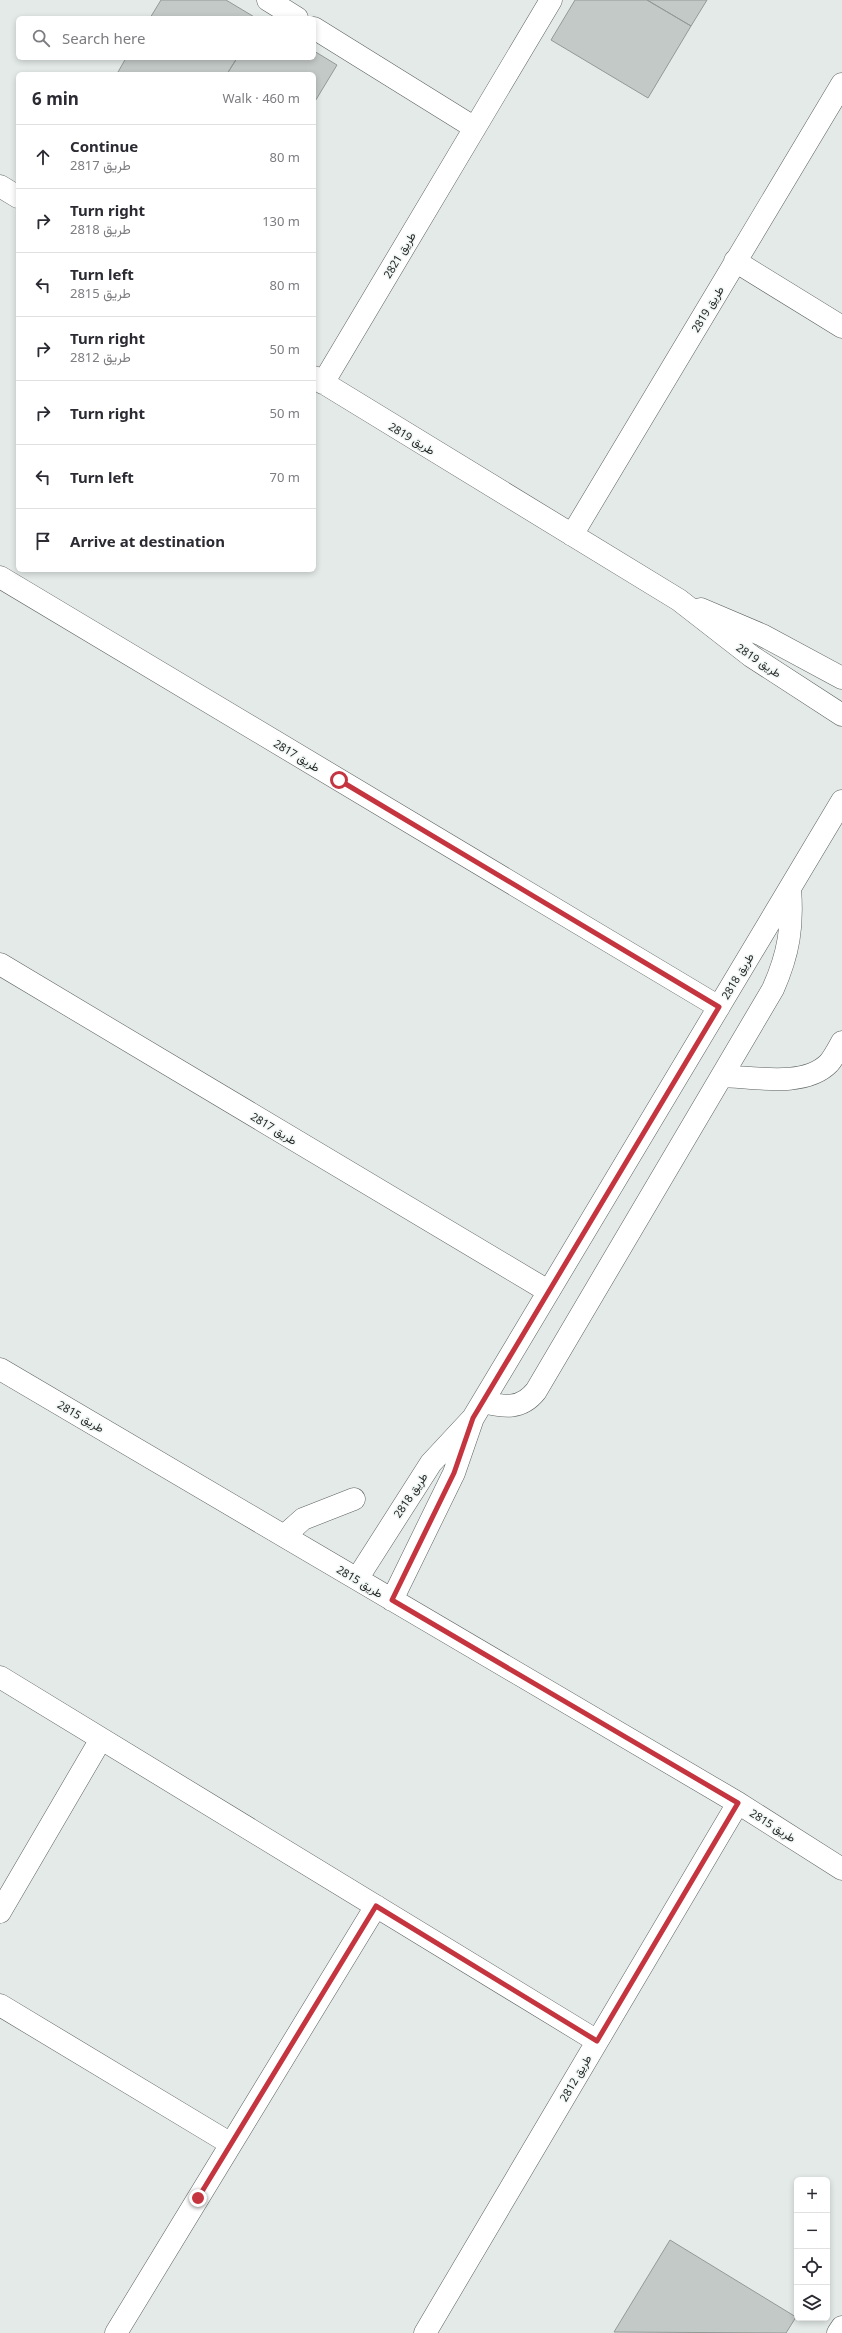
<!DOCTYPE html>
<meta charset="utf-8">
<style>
:root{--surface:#fff;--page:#f7f7f7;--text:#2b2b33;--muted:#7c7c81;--line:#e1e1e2}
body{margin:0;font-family:"Noto Sans",Vazirmatn,sans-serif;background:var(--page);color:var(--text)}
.controls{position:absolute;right:12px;bottom:12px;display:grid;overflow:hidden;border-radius:6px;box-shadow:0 2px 6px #0003}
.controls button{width:36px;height:36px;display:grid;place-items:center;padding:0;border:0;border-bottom:1px solid var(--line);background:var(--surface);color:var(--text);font:20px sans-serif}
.stop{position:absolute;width:12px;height:12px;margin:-9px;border:3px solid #c5353f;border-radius:50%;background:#fff}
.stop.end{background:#c5353f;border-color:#fff;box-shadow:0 1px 4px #0008}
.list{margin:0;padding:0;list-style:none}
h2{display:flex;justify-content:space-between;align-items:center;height:52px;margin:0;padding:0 16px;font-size:17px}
h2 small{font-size:13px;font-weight:400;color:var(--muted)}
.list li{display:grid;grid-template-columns:26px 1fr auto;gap:12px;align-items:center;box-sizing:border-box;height:64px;padding:0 16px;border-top:1px solid var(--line)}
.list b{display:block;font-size:15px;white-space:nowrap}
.list p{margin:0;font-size:13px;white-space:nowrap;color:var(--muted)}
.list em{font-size:13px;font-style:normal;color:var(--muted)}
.icon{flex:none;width:22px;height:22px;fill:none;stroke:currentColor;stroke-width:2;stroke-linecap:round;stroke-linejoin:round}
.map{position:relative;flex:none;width:842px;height:2333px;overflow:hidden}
.search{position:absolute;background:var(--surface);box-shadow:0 2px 6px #0003;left:16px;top:16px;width:300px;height:44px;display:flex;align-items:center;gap:10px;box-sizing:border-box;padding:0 14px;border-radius:6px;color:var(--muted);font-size:15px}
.panel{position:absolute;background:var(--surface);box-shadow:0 2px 6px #0003;left:16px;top:72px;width:300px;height:500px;border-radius:6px}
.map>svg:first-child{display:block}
</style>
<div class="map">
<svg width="842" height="2333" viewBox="0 0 842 2333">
<rect width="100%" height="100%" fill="#e3eae7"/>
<path fill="#c3c9c7" stroke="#939997" d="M161,0H226L256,18H150Z
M575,0H647L691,26L648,98L551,40Z
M647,0H707L691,26Z
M314,51L337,65L314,103V74H227L237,58H314Z
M126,58H237L227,74H122L118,72Z
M670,2240L796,2317L786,2333L614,2332Z"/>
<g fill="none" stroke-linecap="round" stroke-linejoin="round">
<defs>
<path id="minor" d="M268,0L297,18
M314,28L475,128
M0,186L18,197
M735,261L842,327
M314,377L679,600L751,656L842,715
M323,383L551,0
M572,535L842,84
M0,577L719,1007
M701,609L762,635L842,678
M0,964L548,1291
M722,1076C753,1077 805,1088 829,1063C834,1057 838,1049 842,1042
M0,1369L738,1803L842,1869
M483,1402C504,1407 521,1410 536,1391L773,989C789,953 793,926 790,888
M284,1536L303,1519L354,1499
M357,1579L431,1463L471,1420
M392,1600L454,1473L473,1418L842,801
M0,1677L597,2041
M0,1912L101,1739
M0,2005L231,2144
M116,2333L376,1906
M425,2333L738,1803
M838,2333L842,2327"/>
</defs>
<use href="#minor" stroke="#5c615f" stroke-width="23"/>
<use href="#minor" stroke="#fff" stroke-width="22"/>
</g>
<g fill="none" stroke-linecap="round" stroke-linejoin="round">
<path stroke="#c5353f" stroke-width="5" d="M198,2198L376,1906L597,2041L738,1803L392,1600L454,1473L473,1418L719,1007L339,780"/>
</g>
<g text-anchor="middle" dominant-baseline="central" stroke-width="3" stroke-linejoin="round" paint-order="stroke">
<g font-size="11" fill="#232524" stroke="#f0f7f4">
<text transform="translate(399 255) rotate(-59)">طريق 2821</text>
<text transform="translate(707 309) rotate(-59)">طريق 2819</text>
<text transform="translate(412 438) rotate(31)">طريق 2819</text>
<text transform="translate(759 660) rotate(34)">طريق 2819</text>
<text transform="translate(297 755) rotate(31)">طريق 2817</text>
<text transform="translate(737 976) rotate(-59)">طريق 2818</text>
<text transform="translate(274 1128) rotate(31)">طريق 2817</text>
<text transform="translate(81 1416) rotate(30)">طريق 2815</text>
<text transform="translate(410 1495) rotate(-56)">طريق 2818</text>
<text transform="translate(360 1581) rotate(31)">طريق 2815</text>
<text transform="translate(773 1825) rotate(32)">طريق 2815</text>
<text transform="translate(575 2078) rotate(-60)">طريق 2812</text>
</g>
</g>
</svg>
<div class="controls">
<button>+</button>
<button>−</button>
<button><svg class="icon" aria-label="locate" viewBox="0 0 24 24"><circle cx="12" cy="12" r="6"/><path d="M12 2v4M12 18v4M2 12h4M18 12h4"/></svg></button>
<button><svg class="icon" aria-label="layers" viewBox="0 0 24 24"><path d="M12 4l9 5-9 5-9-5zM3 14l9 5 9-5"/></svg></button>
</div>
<div class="stop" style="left:339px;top:780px"></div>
<div class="stop end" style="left:198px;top:2198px"></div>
<div class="search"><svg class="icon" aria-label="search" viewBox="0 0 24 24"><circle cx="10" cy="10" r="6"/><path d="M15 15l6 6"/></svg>Search here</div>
<section class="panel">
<h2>6 min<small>Walk · 460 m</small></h2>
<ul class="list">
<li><svg class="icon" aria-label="ahead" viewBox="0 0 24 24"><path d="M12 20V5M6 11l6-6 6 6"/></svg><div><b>Continue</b><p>طريق 2817</p></div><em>80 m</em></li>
<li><svg class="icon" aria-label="right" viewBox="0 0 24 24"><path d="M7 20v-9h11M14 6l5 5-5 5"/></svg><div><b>Turn right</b><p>طريق 2818</p></div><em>130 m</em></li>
<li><svg class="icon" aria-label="left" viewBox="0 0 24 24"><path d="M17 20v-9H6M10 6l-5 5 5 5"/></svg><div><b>Turn left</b><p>طريق 2815</p></div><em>80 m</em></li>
<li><svg class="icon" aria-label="right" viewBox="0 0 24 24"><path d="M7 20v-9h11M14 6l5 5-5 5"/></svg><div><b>Turn right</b><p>طريق 2812</p></div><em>50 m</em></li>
<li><svg class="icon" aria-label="right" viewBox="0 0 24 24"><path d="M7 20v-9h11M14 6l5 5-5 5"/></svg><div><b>Turn right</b></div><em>50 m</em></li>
<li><svg class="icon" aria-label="left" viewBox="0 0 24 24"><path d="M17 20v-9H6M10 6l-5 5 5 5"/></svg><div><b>Turn left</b></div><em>70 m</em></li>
<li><svg class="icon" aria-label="arrive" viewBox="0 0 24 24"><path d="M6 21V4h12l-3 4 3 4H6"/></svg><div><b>Arrive at destination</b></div></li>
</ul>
</section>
</div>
